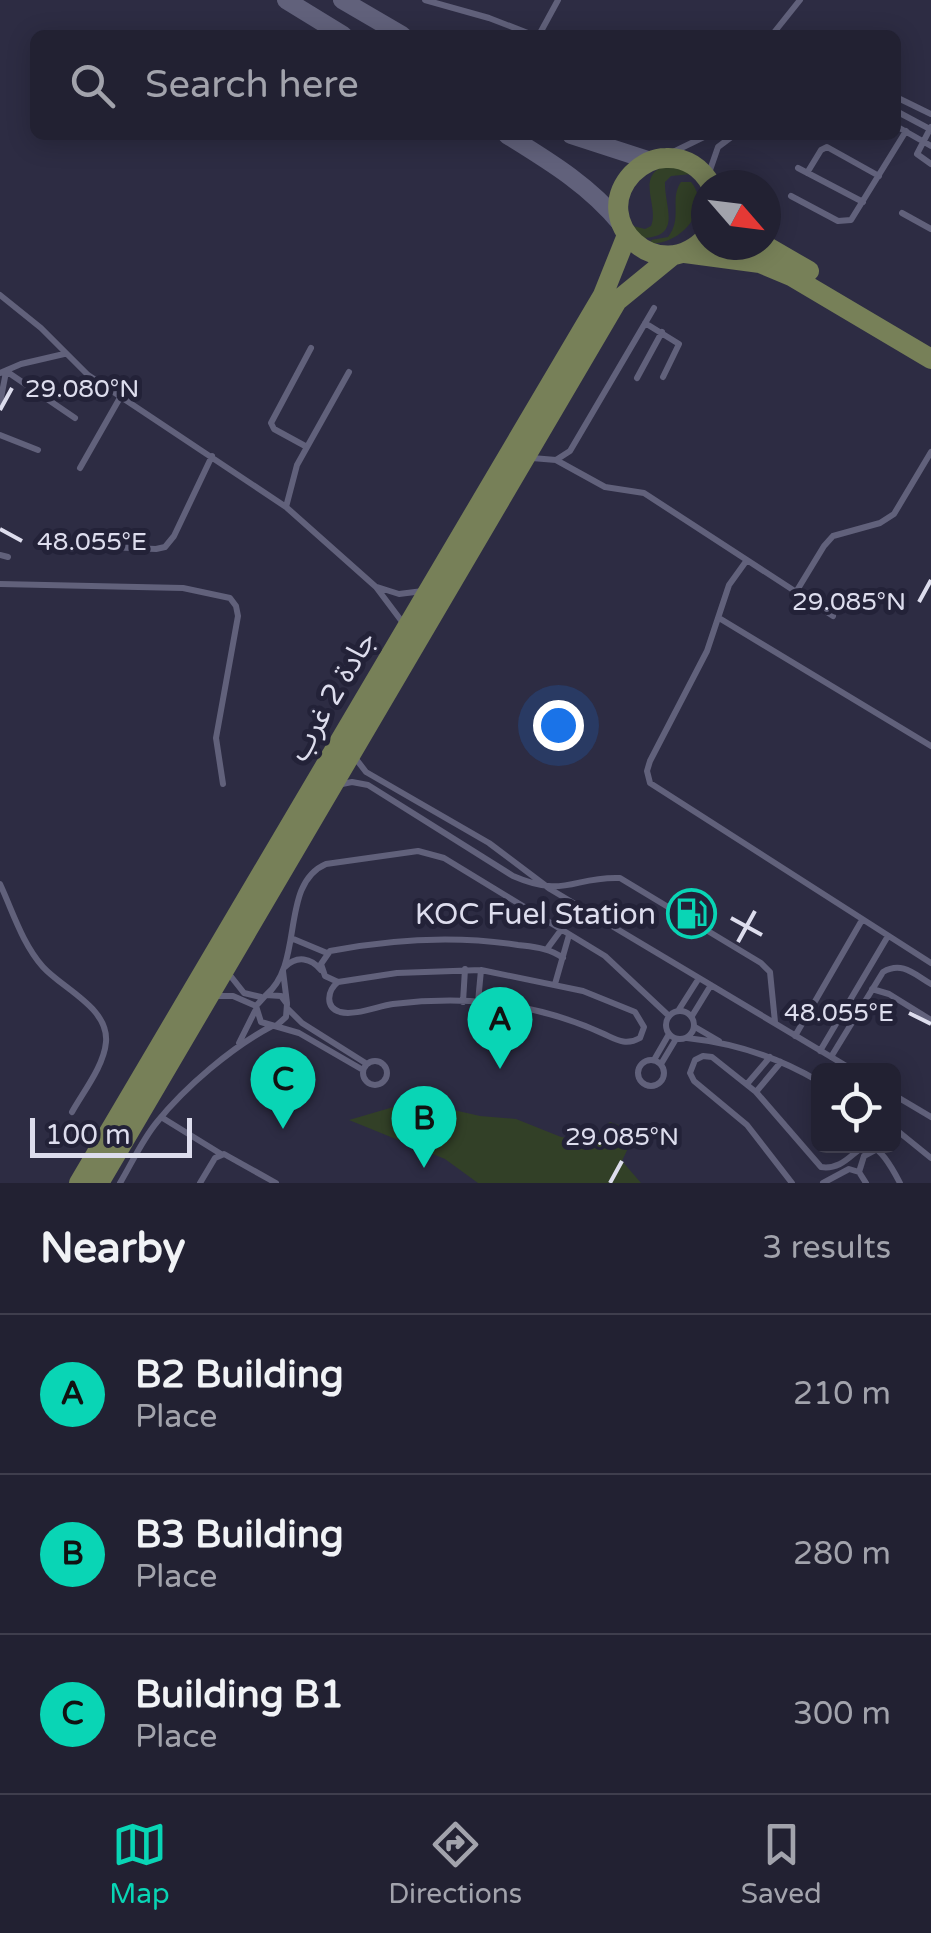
<!DOCTYPE html>
<meta charset="utf-8">
<style>
:root{--surface:#222132;--page:#2a293a;--text:#f1f3f6;--muted:#a2a3ac;--line:#3f3e4d;--accent:#09d5b5}
body{margin:0;font-family:"Varela Round","Noto Sans Arabic",sans-serif;background:var(--page);color:var(--text)}
.controls{position:absolute;right:30px;bottom:30px;display:grid;overflow:hidden;border-radius:15px;box-shadow:0 5px 25px #0003}
.controls button{width:90px;height:90px;display:grid;place-items:center;padding:0;border:0;border-bottom:2px solid var(--line);background:var(--surface);color:var(--text);font:50px sans-serif}
.compass{position:absolute;left:691px;top:170px;width:90px;height:90px;border-radius:50%;background:var(--surface);box-shadow:0 5px 25px #0003;rotate:118deg}
.scale{position:absolute;left:30px;bottom:25px;width:162px;box-sizing:border-box;padding-left:10px;border:5px solid #dddded;border-top:0;font-size:28px;line-height:35px;white-space:nowrap;color:#dddded;-webkit-text-stroke:8px #232238;paint-order:stroke}
.you{position:absolute;left:558px;top:725px;width:35px;height:35px;margin:-25px;border:8px solid #fff;border-radius:50%;background:#1a73e8;box-shadow:0 0 0 15px #1a73e833}
.badge{display:grid;place-items:center;width:65px;height:65px;border-radius:50%;background:var(--accent);color:#111;font-size:32px;font-weight:700}
.pin{position:absolute;translate:-50% -82px;filter:drop-shadow(0 2px 5px #0008)}
.pin::after{content:'';position:absolute;top:52px;width:35px;height:30px;background:inherit;clip-path:polygon(0 0,100% 0,50% 100%)}
.list{margin:0;padding:0;list-style:none}
h2{display:flex;justify-content:space-between;align-items:center;height:130px;margin:0;padding:0 40px;font-size:42px}
h2 small{font-size:32px;font-weight:400;color:var(--muted)}
.list li{display:grid;grid-template-columns:65px 1fr auto;gap:30px;align-items:center;box-sizing:border-box;height:160px;padding:0 40px;border-top:2px solid var(--line)}
.list b{display:block;font-size:38px;white-space:nowrap}
.list p{margin:0;font-size:32px;white-space:nowrap;color:var(--muted)}
.list em{font-size:32px;font-style:normal;color:var(--muted)}
.icon{flex:none;width:55px;height:55px;fill:none;stroke:currentColor;stroke-width:2;stroke-linecap:round;stroke-linejoin:round}
.map{position:relative;flex:none;width:931px;height:1183px;overflow:hidden}
.search{position:absolute;background:var(--surface);box-shadow:0 5px 25px #0003;left:30px;right:30px;top:30px;height:110px;display:flex;align-items:center;gap:25px;box-sizing:border-box;padding:0 35px;border-radius:15px;color:var(--muted);font-size:38px}
.sheet{height:610px;background:var(--surface)}
nav{display:flex;justify-content:space-around;align-items:center;box-sizing:border-box;height:140px;border-top:2px solid var(--line);background:var(--surface);font-size:28px;color:var(--muted)}
nav a{display:grid;justify-items:center;gap:5px}
nav .on{color:var(--accent)}
.map>svg:first-child{display:block}
</style>
<div class="map">
<svg width="931" height="1183" viewBox="0 0 931 1183">
<rect width="100%" height="100%" fill="#2d2c43"/>
<path fill="#324027" d="M671,164L692,174L671,176L665,182C664,206 683,237 643,238L629,225L645,229L651,226C660,205 632,173 671,164Z
M681,182H691C713,208 680,245 652,243L651,240L668,237C683,218 669,199 681,182Z
M414,1101L480,1116L516,1119L561,1137L587,1141L610,1122L636,1131L622,1161L641,1183H478L445,1159L349,1120Z"/>
<g fill="none" stroke-linecap="round" stroke-linejoin="round">
<path stroke="#61617b" stroke-width="6" d="M425,0L489,18L533,35
M539,35L558,0
M772,35L800,0
M896,97L931,114
M896,111L930,129
M896,126L931,146
M931,127L917,154L931,164
M673,152L708,135
M798,168L863,202
M709,173L718,147L734,135
M807,173L821,150L827,147L879,176
M791,196L838,221L851,220L906,131
M902,213L931,229
M0,295L41,328L88,375L286,507L376,587L403,623
M645,323L679,344L663,377
M6,371L75,418
M0,373L21,364L64,354
M637,378L662,332
M0,403L6,372
M0,435L38,450
M307,447L274,429L271,423L311,348
M532,458L556,460L570,451L654,308
M556,460L605,487L644,493L833,616
M80,468L121,396
M286,507L297,465L349,372
M83,546L156,549L165,547L174,536L212,456
M0,555L8,557
M747,560L729,585L707,651L650,761L647,771L650,783L931,963
M0,584L183,588L230,598L236,606L238,616L216,738L223,784
M377,587L399,594L423,591
M796,592L824,546L833,536L880,523L894,514L931,452
M719,618L931,746
M356,759L366,772L489,843L550,889L853,1070
M342,784L352,782L368,785L513,876C566,899 573,876 620,878L761,963L770,972L775,1022
M0,884C13,912 22,943 43,967C63,989 109,1008 106,1042C104,1066 83,1092 72,1112
M291,938L327,953
M547,949L561,930
M285,967C297,955 311,958 321,970
M283,971L287,1003
M229,974L244,993L261,997
M338,982C328,990 324,1007 340,1012C355,1016 378,1006 393,1004C418,1001 446,1000 470,1001C517,1004 561,1014 604,1034C617,1040 626,1046 640,1038L644,1027L635,1012L583,991L481,970L397,973L338,982L325,976L321,964L330,951C393,939 454,935 518,945C534,947 550,948 563,958
M555,984L569,935
M872,989L889,994L931,1020
M266,995C305,963 279,884 326,864L418,851L444,858L605,956L669,1016
M214,996H233L256,1006
M463,1002L465,969
M478,1002L481,970
M288,1009L302,1023L367,1064
M666 1025a14 14 0 1 1 28 0a14 14 0 1 1-28 0Z
M678,1011L699,978
M692,1016L711,985
M276,1026L286,1017L287,1004L281,996L266,995L256,1006L261,1022L299,1033L363,1070
M695,1027L719,1041
M795,1036L862,920
M687,1038C733,1043 778,1057 818,1081
M239,1043L255,1011
M820,1051L888,936
M831,1057L883,972C902,961 914,974 931,984
M638 1073a13 13 0 1 1 26 0a13 13 0 1 1-26 0Z
M654,1060L669,1034
M363 1073a12 12 0 1 1 24 0a12 12 0 1 1-24 0Z
M661,1064L676,1039
M747,1084L770,1057
M756,1092L781,1062
M894,1095L931,1117
M161,1117L221,1154
M894,1128L931,1158
M859,1172L864,1156L877,1149
M120,1183C132,1163 142,1140 157,1122C185,1087 232,1047 272,1026
M200,1183L215,1158L224,1154L276,1183
M792,1183L747,1125L694,1081L690,1073L695,1060L703,1056L712,1057L756,1092L821,1167C860,1173 861,1107 900,1183
M823,1183L849,1169L859,1172L866,1183"/>
<path stroke="#61617b" stroke-width="18" d="M286,0L343,35
M342,0L402,35
M507,135C549,161 589,185 621,224
M571,135L651,161"/>
<path stroke="#778058" stroke-width="20" d="M706,237C659,288 588,222 632,174C641,165 653,158 666,158C686,157 702,168 711,185
M764,245L809,271
M685,253L760,263L791,276L931,359
M79,1183L603,295L627,235
M99,1183L617,301L672,256"/>
</g>
<path fill="none" stroke="#dddded" stroke-width="4" d="M0,410L12,388M0,529L22,541M919,602L931,580M731,918L762,935M738,942L755,911M909,1013L931,1024M610,1183L622,1161"/>
<defs>
<symbol id="fuel-ring" viewBox="-11 -11 22 22"><circle r="9.5" fill="#232238" stroke="#09d5b5" stroke-width="1.5"/><path d="M-5.5-6h7V0h2V4h1.3V-2.5L3-4.5l.8-.8L6-3V5H2.5V1h-1V6h-7ZM-4.2-4.7v3.2H.2V-4.7Z" fill="#09d5b5"/></symbol>
</defs>
<g fill-rule="evenodd">
<use href="#fuel-ring" x="664" y="886" width="55" height="55"/>
</g>
<g text-anchor="middle" dominant-baseline="central" stroke-width="10" stroke-linejoin="round" paint-order="stroke">
<g font-size="30" fill="#dddded" stroke="#232238">
<text transform="translate(332 696) rotate(-60)">جادة 2 غرب</text>
</g>
<g font-size="30" fill="#dddded" stroke="#232238" text-anchor="end">
<text x="656" y="914">KOC Fuel Station</text>
</g>
</g>
<g font-size="25" text-anchor="middle" fill="#dddded" stroke="#232238" stroke-width="10" stroke-linejoin="round" paint-order="stroke">
<text x="82" y="397">29.080°N</text>
<text x="92" y="550">48.055°E</text>
<text x="849" y="610">29.085°N</text>
<text x="839" y="1021">48.055°E</text>
<text x="622" y="1145">29.085°N</text>
</g>
</svg>
<div class="controls">
<button><svg class="icon" aria-label="locate" viewBox="0 0 24 24"><circle cx="12" cy="12" r="6"/><path d="M12 2v4M12 18v4M2 12h4M18 12h4"/></svg></button>
</div>
<svg class="compass" viewBox="-18 -18 36 36"><path d="M0-13l5 13h-10z" fill="#e53935"/><path d="M0 13l5-13h-10z" fill="#a2a3ac"/></svg>
<div class="scale">100 m</div>
<div class="you"></div>
<div class="pin badge" style="left:500px;top:1069px">A</div>
<div class="pin badge" style="left:424px;top:1168px">B</div>
<div class="pin badge" style="left:283px;top:1129px">C</div>
<div class="search"><svg class="icon" aria-label="search" viewBox="0 0 24 24"><circle cx="10" cy="10" r="6"/><path d="M15 15l6 6"/></svg>Search here</div>
</div>
<section class="sheet">
<h2>Nearby<small>3 results</small></h2>
<ul class="list">
<li><span class="badge">A</span><div><b>B2 Building</b><p>Place</p></div><em>210 m</em></li>
<li><span class="badge">B</span><div><b>B3 Building</b><p>Place</p></div><em>280 m</em></li>
<li><span class="badge">C</span><div><b>Building B1</b><p>Place</p></div><em>300 m</em></li>
</ul>
</section>
<nav>
<a class="on"><svg class="icon" aria-label="map" viewBox="0 0 24 24"><path d="M3 6l6-2 6 2 6-2v14l-6 2-6-2-6 2zM9 4v14M15 6v14"/></svg>Map</a>
<a><svg class="icon" aria-label="directions" viewBox="0 0 24 24"><path d="M12 3l9 9-9 9-9-9zM9 14v-3h6M13 9l2 2-2 2"/></svg>Directions</a>
<a><svg class="icon" aria-label="saved" viewBox="0 0 24 24"><path d="M7 4h10v16l-5-4-5 4z"/></svg>Saved</a>
</nav>
